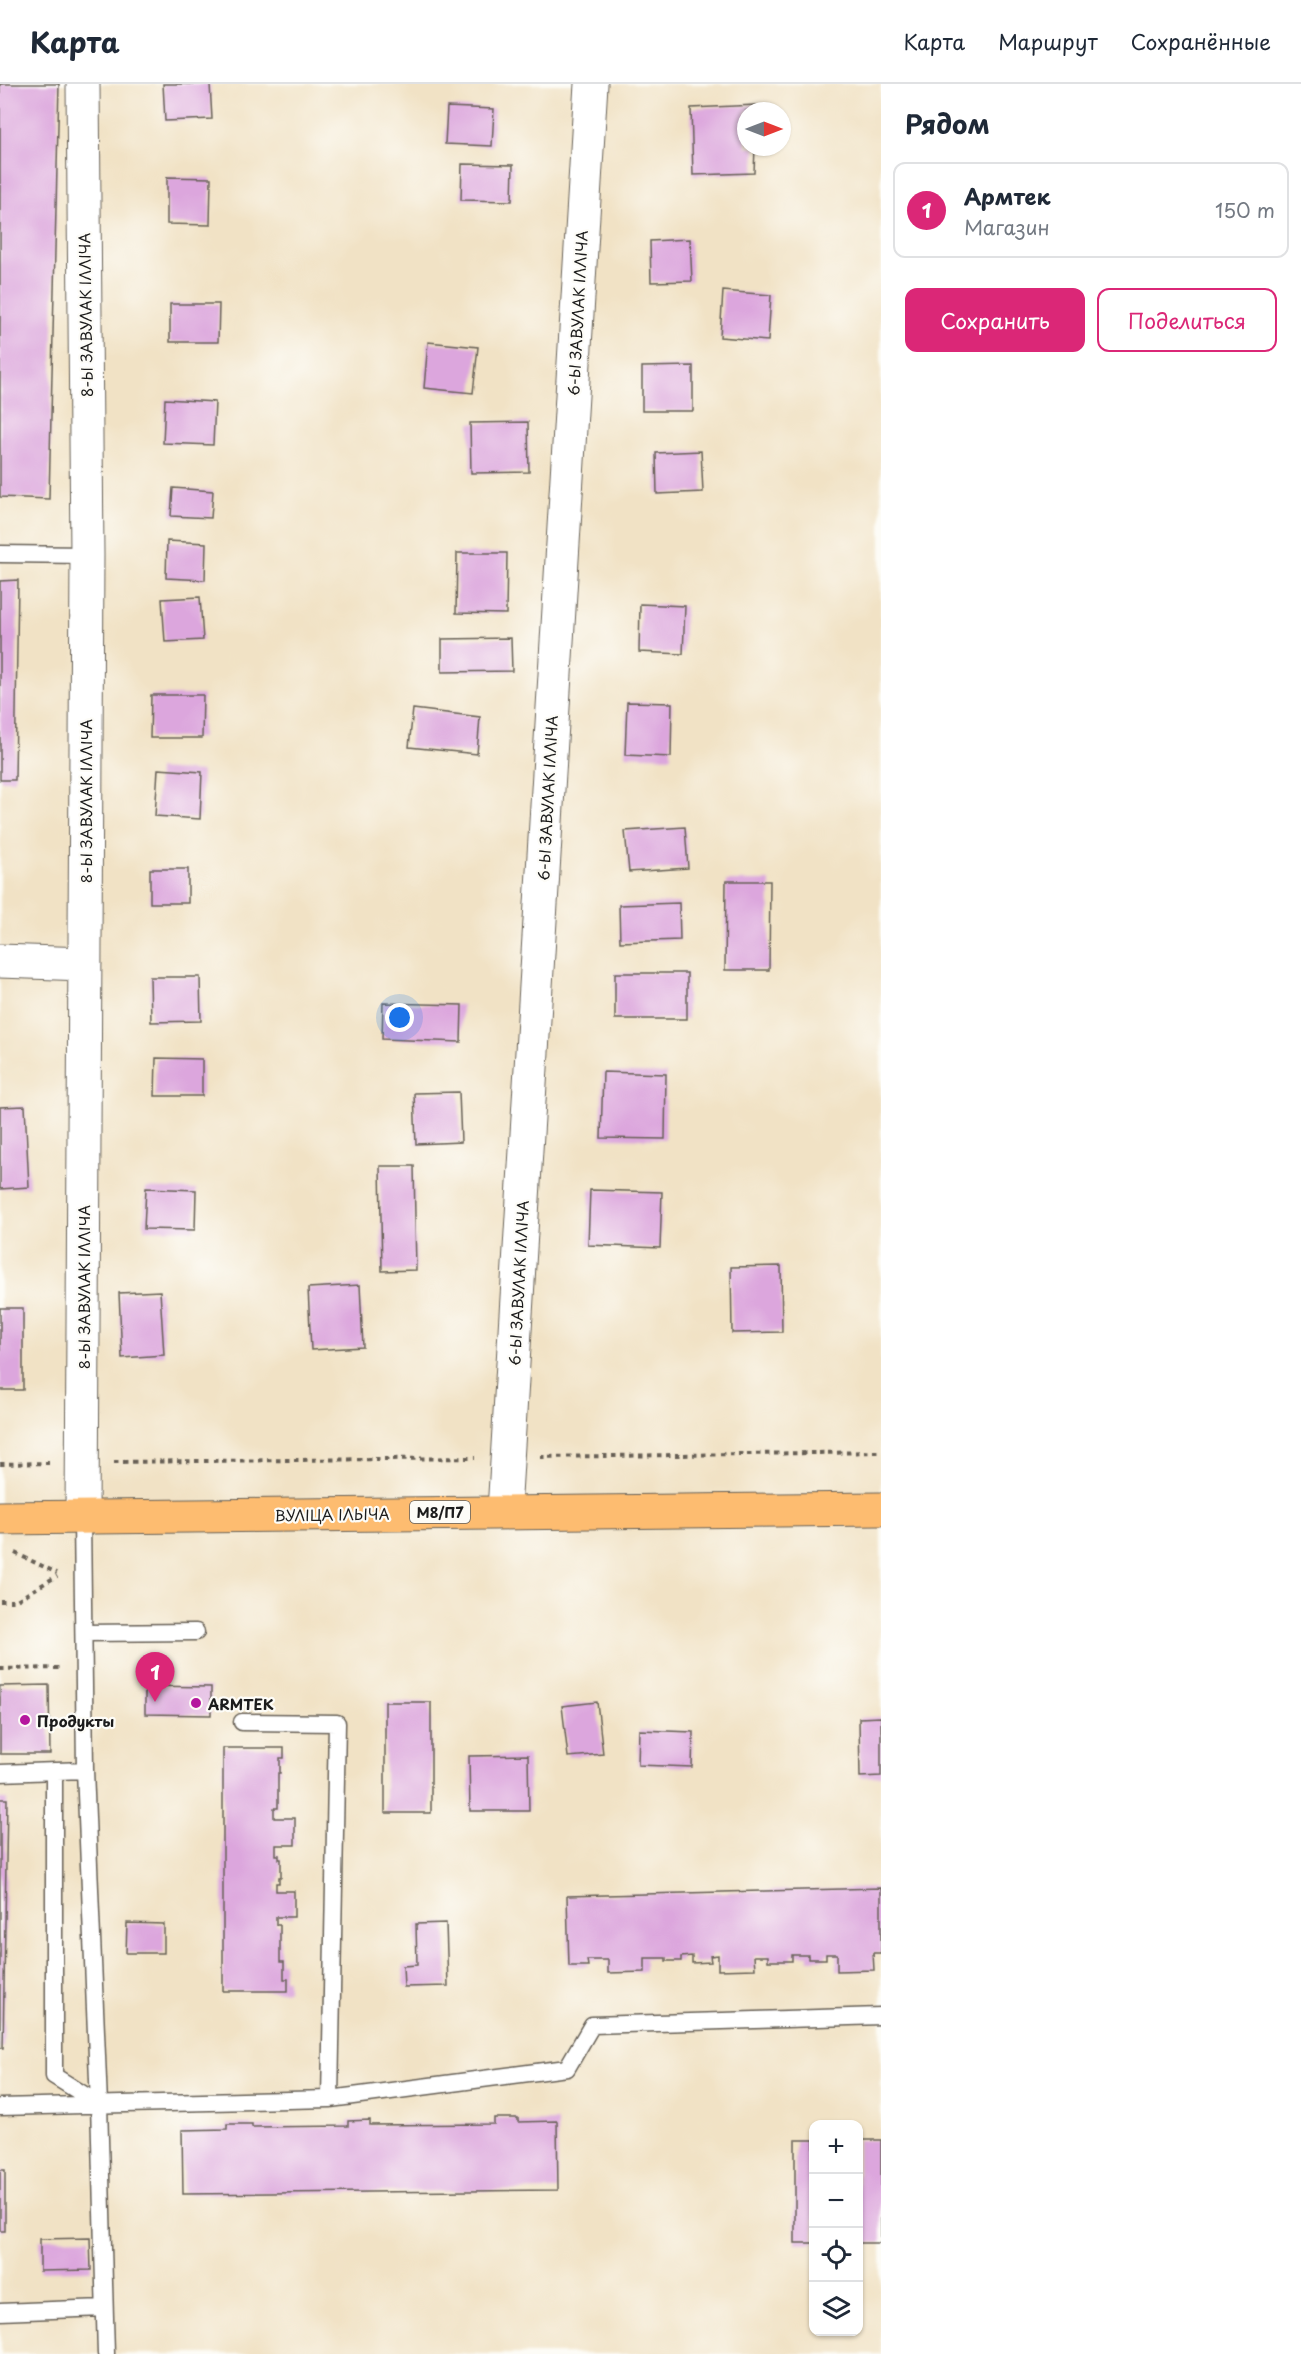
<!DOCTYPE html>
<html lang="ru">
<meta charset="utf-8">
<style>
:root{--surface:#fff;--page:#f2f2f3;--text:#1f2937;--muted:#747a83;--line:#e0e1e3;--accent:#db2777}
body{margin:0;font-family:"Playpen Sans",sans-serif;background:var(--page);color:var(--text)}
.controls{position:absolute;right:18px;bottom:18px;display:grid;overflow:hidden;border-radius:12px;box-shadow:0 2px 4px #0004}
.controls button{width:54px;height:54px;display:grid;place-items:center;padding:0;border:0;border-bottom:2px solid var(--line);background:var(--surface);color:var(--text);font:30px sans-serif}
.compass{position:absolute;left:737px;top:18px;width:54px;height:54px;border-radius:50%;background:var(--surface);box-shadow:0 2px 4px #0004;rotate:90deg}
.you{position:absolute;left:400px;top:934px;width:21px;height:21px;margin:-15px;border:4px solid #fff;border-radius:50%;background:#1a73e8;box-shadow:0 0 0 9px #1a73e833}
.badge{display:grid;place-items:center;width:39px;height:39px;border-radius:50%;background:var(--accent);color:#fff;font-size:20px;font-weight:700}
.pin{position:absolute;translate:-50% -50px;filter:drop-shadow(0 2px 3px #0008)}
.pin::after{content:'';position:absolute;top:32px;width:21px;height:18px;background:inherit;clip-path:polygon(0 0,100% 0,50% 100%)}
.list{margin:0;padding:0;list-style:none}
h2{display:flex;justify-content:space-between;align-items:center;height:78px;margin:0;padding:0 24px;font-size:26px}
h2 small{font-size:20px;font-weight:400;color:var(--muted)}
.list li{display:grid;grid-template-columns:39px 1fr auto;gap:18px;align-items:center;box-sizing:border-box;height:96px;margin:0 12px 12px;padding:0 12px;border:2px solid var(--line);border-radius:12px}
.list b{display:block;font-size:22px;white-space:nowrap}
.list p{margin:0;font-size:20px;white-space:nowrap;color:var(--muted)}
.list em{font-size:20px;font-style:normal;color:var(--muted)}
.actions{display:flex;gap:12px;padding:18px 24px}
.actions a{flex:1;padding:14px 0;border:2px solid var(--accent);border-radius:12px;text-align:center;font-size:21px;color:var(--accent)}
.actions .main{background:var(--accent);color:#fff}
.icon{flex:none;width:33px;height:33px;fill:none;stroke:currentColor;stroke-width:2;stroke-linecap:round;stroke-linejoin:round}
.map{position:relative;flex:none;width:881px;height:2270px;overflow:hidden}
header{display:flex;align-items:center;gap:36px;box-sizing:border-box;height:84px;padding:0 30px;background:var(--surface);border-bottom:2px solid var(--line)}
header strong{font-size:28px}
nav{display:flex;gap:33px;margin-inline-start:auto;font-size:21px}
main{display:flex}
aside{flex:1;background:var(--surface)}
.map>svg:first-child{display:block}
</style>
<header>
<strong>Карта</strong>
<nav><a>Карта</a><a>Маршрут</a><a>Сохранённые</a></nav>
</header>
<main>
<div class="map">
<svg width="881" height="2270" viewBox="0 0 881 2270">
<rect width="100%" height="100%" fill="#fdfcf7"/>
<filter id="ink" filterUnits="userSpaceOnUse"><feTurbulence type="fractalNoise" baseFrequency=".0167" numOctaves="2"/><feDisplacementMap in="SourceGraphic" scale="12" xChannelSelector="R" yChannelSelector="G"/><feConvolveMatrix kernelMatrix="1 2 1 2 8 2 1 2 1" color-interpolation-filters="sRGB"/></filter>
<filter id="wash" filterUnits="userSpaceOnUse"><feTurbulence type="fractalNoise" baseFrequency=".008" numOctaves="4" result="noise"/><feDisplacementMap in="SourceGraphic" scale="24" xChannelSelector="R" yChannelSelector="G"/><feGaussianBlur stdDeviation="1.35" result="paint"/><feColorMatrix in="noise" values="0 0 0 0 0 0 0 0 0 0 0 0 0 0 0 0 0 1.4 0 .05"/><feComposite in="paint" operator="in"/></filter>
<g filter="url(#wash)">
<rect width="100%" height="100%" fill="#f1e2c5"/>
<g id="blocks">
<path fill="#dca6dd" d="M0,0H59L49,415L0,413Z
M163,0H210L212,35L165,37Z
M756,21V27H746V63H755L754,89L693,91L691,24Z
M447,23L494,25L492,62L445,60Z
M462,80L513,81L512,117L461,116Z
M167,93L211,94L210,141L167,140Z
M690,155L692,197L651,198L650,157Z
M723,207L771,211L768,257L720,253Z
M170,220H219L218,258H170Z
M428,258L478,263L473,309L424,304Z
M693,282V327H642V283Z
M165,315L215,318L213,361L163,359Z
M528,338L529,388L471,389L470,339Z
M701,367L703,408L657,410L656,369Z
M173,404L213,407L211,434L171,432Z
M167,457L206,459L205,496L166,494Z
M457,469H507L506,530L456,529Z
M18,496L15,696H0V497Z
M200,513L203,556L165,558L162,515Z
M640,520L685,522L683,570L639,568Z
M511,554L512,587L442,588V555Z
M151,611H203L202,654H150Z
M627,618L672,619L671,673L625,671Z
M413,625L480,633L477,670L409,663Z
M158,685L202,688L200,735L155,732Z
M685,743L688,784L629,788L625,747Z
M150,785H188V819H150Z
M726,797H770L769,886H725Z
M679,819L680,856L620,858L619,821Z
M615,889H687V935H615Z
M150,893H200L201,937L151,938Z
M383,919L462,921L461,958L382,955Z
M156,974L202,975V1012H155Z
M603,988L666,990L665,1055L601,1054Z
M459,1008L461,1058L416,1060L414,1009Z
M25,1022L29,1103L0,1105V1023Z
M380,1082H414L416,1186L382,1187Z
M146,1104L196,1106L195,1146L144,1145Z
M590,1106L662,1108L660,1164L588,1161Z
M781,1182L782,1248L732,1249L731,1183Z
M360,1201L363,1263L311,1266L308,1204Z
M160,1207L164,1271L122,1274L119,1209Z
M0,1224H23V1306H0Z
M49,1601L50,1670H0V1602Z
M145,1602L211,1603V1631L145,1630Z
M385,1618H431V1729H385Z
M597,1618L603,1670L568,1673L562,1622Z
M881,1633V1692L860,1693L859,1634Z
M639,1646L693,1648L692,1683L638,1681Z
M223,1664H284V1674H280V1689H278V1724H274V1734H295V1761H276V1771H279V1775H281V1793H279V1799H276V1807H294V1833H276V1841H280V1878H284V1895H288V1907H223Z
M528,1671L529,1727H470L469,1672Z
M0,1715H7L3,1964H0Z
M881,1804V1869H873L874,1886L837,1887V1870H826V1875H808V1871H792V1877H768V1872H754L755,1885L718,1886V1871L710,1872L711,1878L692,1879V1872L681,1873V1877H666V1874H645V1888L608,1889V1876H587L588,1882H569L567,1812Z
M127,1839L164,1840V1869H126Z
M446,1839L448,1902L404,1903L403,1882L417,1881L416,1840Z
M494,2034H518V2038L557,2037L558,2106L183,2110L182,2046L227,2045V2040H252V2043L348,2042V2037L370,2036V2041L494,2040Z
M795,2056H814V2159H795Z
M858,2056H881V2159H858Z
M0,2086H5V2147H0Z
M90,2154L91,2186L40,2187V2155Z"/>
</g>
</g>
<g filter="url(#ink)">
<use href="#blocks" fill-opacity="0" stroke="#676157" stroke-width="1.5"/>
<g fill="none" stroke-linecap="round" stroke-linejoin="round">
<defs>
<path id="service" d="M0,470L87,471
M82,1434L85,1686L99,2020L106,2270
M85,1549L196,1548
M54,1687V1992L99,2020
M0,1689L85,1686
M330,2015L567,1984L592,1941L881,1932
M0,2023L330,2015L337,1639L242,1638
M0,2228L104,2224"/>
<path id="minor" d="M0,877L85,880
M504,1427L591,0
M82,1434L87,471L83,0"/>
<path id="primary" d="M0,1434L881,1425"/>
</defs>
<use href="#service" stroke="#676157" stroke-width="19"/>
<use href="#minor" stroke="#676157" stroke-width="35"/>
<use href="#primary" stroke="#676157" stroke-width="35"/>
<path stroke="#676157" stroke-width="4" stroke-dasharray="4.5 4.5" stroke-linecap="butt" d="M540,1373L881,1368
M114,1378L475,1374
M0,1380L49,1379
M15,1469L57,1489
M0,1517H15L57,1492
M0,1585L60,1584"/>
<use href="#service" stroke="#fff" stroke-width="16"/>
<use href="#minor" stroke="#fff" stroke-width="33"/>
<use href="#primary" stroke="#fdbc70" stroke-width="33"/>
</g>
</g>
<g fill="#b5179e" stroke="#fdfcf7" stroke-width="2">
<circle cx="196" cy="1619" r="6"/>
<circle cx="25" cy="1636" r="6"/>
</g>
<g text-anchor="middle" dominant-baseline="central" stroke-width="4.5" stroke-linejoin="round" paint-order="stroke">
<rect fill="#fdfcf7" stroke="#605f5e" stroke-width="1.5" x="410" y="1417" width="60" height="22" rx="4.5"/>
<g font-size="14" font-weight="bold" fill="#1c1c1c">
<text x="440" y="1428">М8/П7</text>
</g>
<g font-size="15" fill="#1c1c1c" stroke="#fdfcf7">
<text transform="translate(577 229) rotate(-87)">6-Ы ЗАВУЛАК ІЛЛІЧА</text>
<text transform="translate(85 231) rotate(-91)">8-Ы ЗАВУЛАК ІЛЛІЧА</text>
<text transform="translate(547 714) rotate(-87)">6-Ы ЗАВУЛАК ІЛЛІЧА</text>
<text transform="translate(85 717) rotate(-90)">8-Ы ЗАВУЛАК ІЛЛІЧА</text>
<text transform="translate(518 1199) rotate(-87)">6-Ы ЗАВУЛАК ІЛЛІЧА</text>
<text transform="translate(83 1203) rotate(-90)">8-Ы ЗАВУЛАК ІЛЛІЧА</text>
<text transform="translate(332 1430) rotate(-1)">ВУЛІЦА ІЛЬІЧА</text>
</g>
<g font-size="15" font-weight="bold" fill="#1c1c1c" stroke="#fdfcf7" text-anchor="start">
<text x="208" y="1619">ARMTEK</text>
<text x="37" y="1636">Продукты</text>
</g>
</g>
</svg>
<div class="controls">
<button>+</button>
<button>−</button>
<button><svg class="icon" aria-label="locate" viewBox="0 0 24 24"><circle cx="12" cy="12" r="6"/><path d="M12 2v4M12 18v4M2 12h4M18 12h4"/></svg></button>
<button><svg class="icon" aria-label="layers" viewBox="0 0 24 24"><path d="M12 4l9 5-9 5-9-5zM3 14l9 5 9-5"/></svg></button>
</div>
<svg class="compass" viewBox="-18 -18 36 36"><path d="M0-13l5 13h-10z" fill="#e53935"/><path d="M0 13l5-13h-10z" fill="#747a83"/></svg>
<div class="you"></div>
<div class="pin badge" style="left:155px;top:1618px">1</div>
</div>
<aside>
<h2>Рядом<small></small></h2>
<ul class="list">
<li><span class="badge">1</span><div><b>Армтек</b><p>Магазин</p></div><em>150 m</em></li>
</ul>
<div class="actions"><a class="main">Сохранить</a><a>Поделиться</a></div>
</aside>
</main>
